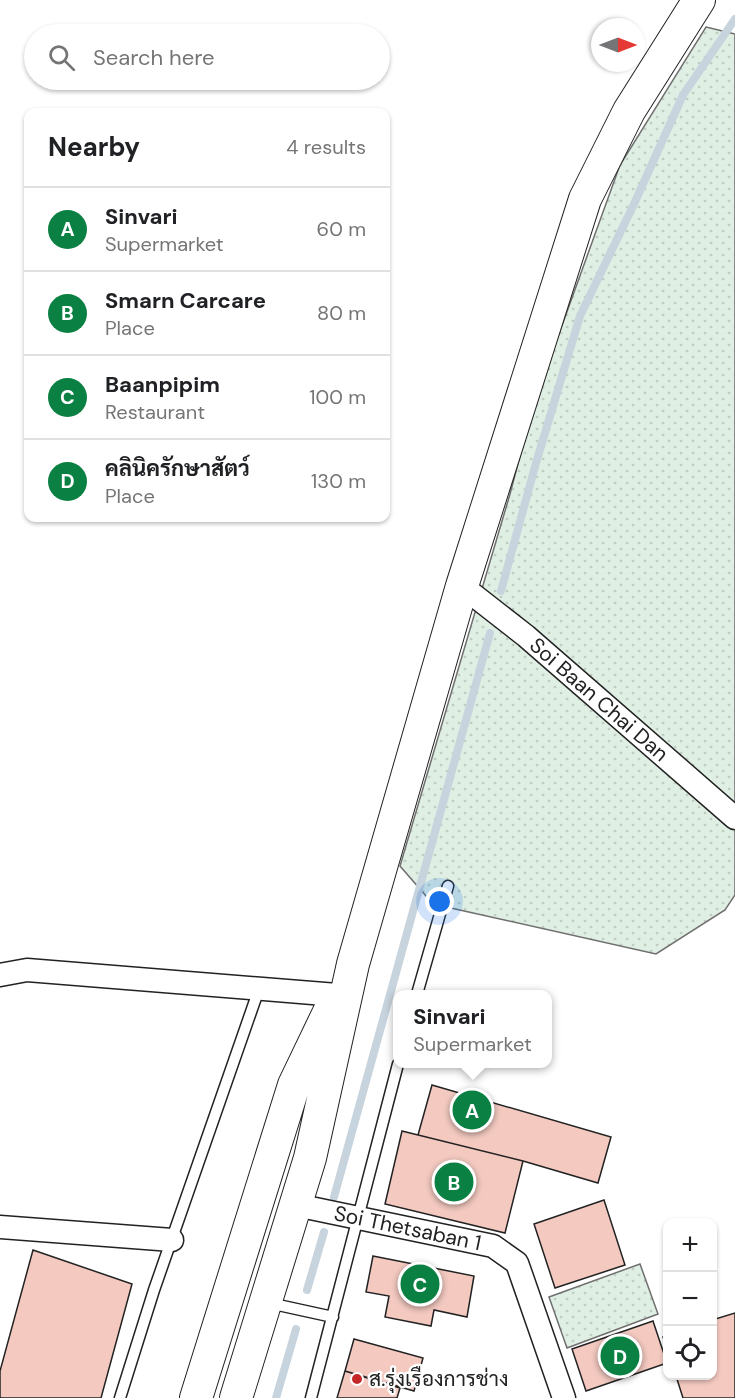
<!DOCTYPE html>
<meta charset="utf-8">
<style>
:root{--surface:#fff;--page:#f2f2f2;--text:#202124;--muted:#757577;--line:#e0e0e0;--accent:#0b8043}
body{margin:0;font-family:"DM Sans",Sarabun,sans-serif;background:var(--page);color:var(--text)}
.controls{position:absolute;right:18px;bottom:18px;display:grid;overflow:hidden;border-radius:12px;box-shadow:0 2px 4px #0004}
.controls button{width:54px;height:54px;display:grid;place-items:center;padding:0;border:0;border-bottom:2px solid var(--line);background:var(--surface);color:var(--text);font:30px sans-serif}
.compass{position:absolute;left:591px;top:18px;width:54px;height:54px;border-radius:50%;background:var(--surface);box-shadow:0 2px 4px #0004;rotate:90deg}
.you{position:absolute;left:440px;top:902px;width:21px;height:21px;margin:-15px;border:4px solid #fff;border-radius:50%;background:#1a73e8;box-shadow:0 0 0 9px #1a73e833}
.badge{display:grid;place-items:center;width:39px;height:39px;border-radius:50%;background:var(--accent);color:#fff;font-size:20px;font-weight:700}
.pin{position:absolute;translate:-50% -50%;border:3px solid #fff;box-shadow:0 2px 6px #0006}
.popup{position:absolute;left:393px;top:990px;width:159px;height:78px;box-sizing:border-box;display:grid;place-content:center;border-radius:12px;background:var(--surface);filter:drop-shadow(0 2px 4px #0005);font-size:20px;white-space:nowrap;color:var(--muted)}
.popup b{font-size:22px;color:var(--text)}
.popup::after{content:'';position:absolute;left:50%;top:100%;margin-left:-12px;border:12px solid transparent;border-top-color:var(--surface)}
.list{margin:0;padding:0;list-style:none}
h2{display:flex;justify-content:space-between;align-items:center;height:78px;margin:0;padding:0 24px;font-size:26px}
h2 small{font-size:20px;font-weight:400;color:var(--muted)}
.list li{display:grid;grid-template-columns:39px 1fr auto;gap:18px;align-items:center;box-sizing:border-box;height:84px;padding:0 24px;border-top:2px solid var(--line)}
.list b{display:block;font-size:22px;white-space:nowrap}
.list p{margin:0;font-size:20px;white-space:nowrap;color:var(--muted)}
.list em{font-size:20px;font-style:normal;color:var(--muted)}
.icon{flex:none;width:33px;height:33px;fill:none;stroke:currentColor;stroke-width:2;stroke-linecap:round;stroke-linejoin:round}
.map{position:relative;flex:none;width:735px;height:1398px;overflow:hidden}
.search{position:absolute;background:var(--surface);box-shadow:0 2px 4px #0004;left:24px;top:24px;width:366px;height:66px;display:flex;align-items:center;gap:15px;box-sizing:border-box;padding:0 21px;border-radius:33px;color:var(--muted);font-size:22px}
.panel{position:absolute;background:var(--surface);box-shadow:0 2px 4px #0004;left:24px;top:108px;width:366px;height:414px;border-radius:12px}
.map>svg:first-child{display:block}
</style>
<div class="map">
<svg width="735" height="1398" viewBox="0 0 735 1398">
<defs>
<pattern id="grass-dots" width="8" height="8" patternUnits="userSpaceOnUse" patternTransform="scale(1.5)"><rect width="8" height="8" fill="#e0efe3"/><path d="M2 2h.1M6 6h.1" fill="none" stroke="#c0cdc2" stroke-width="1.8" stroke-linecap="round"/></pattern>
</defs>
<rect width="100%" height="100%" fill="#fff"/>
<path fill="url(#grass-dots)" stroke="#6f6f6f" stroke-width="1.5" d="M706,27L735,34V895L725,910L656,954L433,904L400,866L510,494L534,403L620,165Z
M640,1264L658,1314L567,1348L549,1297Z"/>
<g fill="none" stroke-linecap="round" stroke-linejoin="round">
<path stroke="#c7d3dd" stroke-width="8" d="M501,591L536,463L580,316L634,204L683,95L735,19
M334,1197L490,633
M307,1290L324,1232
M276,1398L296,1329"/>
</g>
<path fill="#f3c9c0" stroke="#222" stroke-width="1.5" d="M432,1085L611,1137L598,1183L523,1161L418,1135Z
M402,1131L523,1161L505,1233L385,1204Z
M604,1200L625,1265L555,1288L534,1224Z
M33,1250L132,1284L101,1398H0V1371Z
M373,1256L474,1276L467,1317L434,1310L431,1326L385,1317L389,1296L366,1292Z
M735,1313V1398H683L676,1376H712V1320Z
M653,1321L667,1363L586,1391L572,1349Z
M668,1335V1351L663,1337Z
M354,1339L423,1358L414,1391L345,1371Z
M345,1371L400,1388L397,1398H337Z"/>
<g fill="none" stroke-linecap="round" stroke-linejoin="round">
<defs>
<path id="service" d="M417,994L448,886
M269,1303L333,1317
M120,1398L154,1290L259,989
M311,1398L398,1064"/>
<g id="minor">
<path id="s1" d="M462,586L526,636L735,818"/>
<path d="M0,975L27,970L337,995"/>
<path id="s2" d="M296,1205L493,1246L517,1263L564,1398"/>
<path d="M0,1227L172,1240"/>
</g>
<path id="secondary" d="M196,1398L294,1085L330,1010
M236,1398L310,1158L353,964L462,586L585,199L629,111L699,0"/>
</defs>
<use href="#service" stroke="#222" stroke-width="13"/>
<use href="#minor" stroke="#222" stroke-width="25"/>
<use href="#secondary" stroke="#222" stroke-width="34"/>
<use href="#service" stroke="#fff" stroke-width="10"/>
<use href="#minor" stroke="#fff" stroke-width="22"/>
<use href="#secondary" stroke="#fff" stroke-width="32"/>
</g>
<circle fill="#c62828" stroke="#fff" stroke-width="2" cx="357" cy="1379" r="6"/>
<g text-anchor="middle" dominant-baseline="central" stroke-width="4.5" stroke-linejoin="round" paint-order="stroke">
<g font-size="21" fill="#222" stroke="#fff">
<text stroke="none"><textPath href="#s1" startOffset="178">Soi Baan Chai Dan</textPath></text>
<text stroke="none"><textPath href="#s2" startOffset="114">Soi Thetsaban 1</textPath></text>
</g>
<g font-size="21" fill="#222" stroke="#fff" text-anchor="start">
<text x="369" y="1379">ส.รุ่งเรืองการช่าง</text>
</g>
</g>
</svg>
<div class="controls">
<button>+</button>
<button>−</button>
<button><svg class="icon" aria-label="locate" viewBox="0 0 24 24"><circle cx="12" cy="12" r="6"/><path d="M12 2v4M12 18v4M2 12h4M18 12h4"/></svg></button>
</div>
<svg class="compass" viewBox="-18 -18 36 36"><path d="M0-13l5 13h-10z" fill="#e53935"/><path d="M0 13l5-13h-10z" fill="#757577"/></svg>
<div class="you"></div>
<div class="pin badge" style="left:472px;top:1110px">A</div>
<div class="popup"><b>Sinvari</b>Supermarket</div>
<div class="pin badge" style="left:454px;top:1182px">B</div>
<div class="pin badge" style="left:420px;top:1284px">C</div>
<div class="pin badge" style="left:620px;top:1356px">D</div>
<div class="search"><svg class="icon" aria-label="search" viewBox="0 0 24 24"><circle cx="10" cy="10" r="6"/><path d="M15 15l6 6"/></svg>Search here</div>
<section class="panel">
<h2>Nearby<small>4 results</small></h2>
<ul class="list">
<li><span class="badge">A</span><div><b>Sinvari</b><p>Supermarket</p></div><em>60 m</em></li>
<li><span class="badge">B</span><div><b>Smarn Carcare</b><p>Place</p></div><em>80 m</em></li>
<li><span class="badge">C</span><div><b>Baanpipim</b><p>Restaurant</p></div><em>100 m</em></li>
<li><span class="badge">D</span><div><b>คลินิครักษาสัตว์</b><p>Place</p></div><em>130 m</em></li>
</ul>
</section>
</div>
